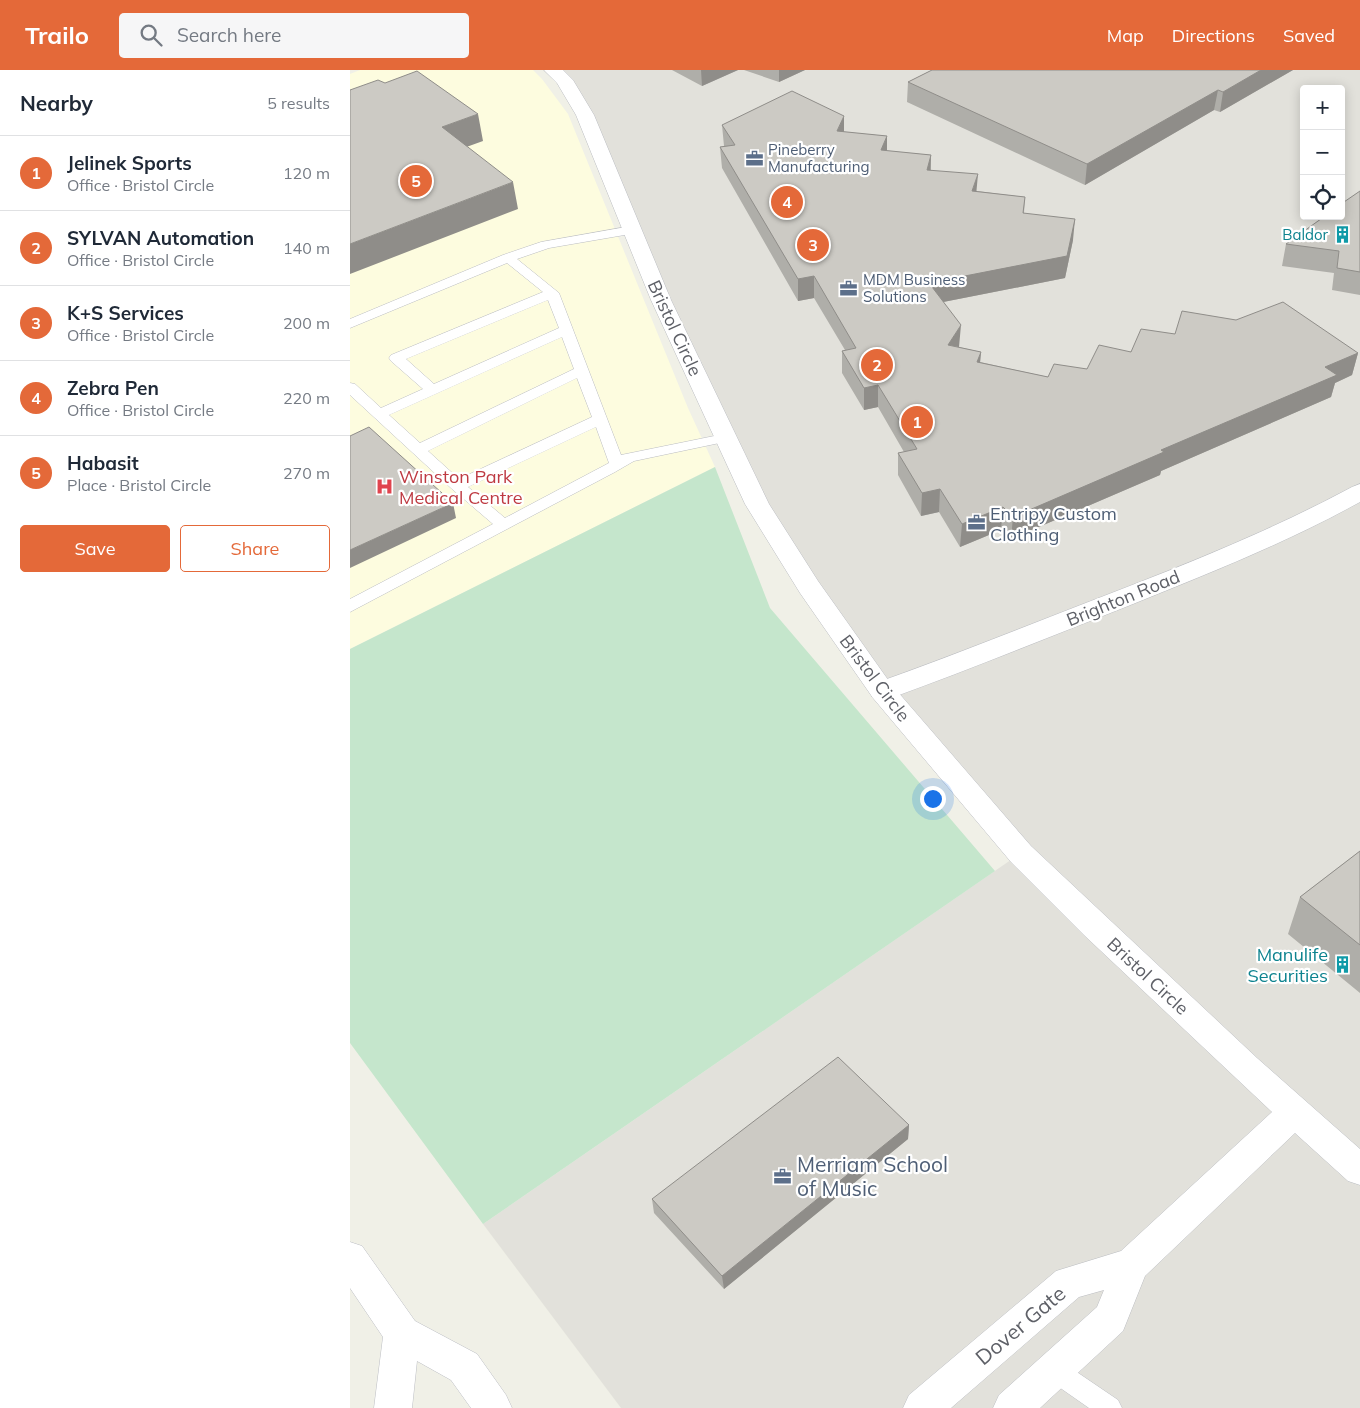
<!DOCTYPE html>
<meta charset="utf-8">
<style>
:root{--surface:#fff;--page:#f6f6f7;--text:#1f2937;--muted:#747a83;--line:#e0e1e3;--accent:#e46939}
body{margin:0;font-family:Mulish,sans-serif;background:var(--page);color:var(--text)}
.controls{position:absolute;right:15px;top:15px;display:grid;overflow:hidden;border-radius:5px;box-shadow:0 2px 12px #0003}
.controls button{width:45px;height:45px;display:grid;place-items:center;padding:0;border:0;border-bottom:1px solid var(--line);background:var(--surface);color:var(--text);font:25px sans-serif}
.you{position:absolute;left:582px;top:728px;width:18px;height:18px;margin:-12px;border:4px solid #fff;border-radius:50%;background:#1a73e8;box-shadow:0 0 0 8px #1a73e833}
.badge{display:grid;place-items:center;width:32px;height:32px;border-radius:50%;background:var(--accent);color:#fff;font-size:16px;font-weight:700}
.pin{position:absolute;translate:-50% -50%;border:2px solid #fff;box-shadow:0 1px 5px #0006}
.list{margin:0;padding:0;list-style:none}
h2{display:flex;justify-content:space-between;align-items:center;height:65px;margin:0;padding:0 20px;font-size:21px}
h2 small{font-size:16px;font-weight:400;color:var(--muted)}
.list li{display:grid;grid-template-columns:32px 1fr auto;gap:15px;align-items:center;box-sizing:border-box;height:75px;padding:0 20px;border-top:1px solid var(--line)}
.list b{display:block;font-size:19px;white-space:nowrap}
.list p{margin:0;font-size:16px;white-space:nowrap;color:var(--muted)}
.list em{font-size:16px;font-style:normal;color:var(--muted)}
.actions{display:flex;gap:10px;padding:15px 20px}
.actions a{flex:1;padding:11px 0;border:1px solid var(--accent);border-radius:5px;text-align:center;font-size:18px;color:var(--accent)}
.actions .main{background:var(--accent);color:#fff}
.icon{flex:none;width:28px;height:28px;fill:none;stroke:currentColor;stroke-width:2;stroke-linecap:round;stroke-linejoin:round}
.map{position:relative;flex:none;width:1010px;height:1338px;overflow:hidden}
header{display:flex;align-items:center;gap:30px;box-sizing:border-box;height:70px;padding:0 25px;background:var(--accent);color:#fff}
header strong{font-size:24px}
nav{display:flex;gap:28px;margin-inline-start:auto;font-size:18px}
.search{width:350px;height:45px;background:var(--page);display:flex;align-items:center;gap:12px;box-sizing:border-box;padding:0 18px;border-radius:5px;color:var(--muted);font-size:19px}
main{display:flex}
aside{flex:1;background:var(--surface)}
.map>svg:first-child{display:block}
</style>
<header>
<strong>Trailo</strong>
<div class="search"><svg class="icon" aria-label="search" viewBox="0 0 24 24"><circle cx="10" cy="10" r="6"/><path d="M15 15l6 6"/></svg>Search here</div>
<nav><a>Map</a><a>Directions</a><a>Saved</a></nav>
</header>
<main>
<aside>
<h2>Nearby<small>5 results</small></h2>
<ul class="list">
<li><span class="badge">1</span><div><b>Jelinek Sports</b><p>Office · Bristol Circle</p></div><em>120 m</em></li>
<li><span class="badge">2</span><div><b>SYLVAN Automation</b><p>Office · Bristol Circle</p></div><em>140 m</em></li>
<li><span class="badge">3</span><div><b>K+S Services</b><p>Office · Bristol Circle</p></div><em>200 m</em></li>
<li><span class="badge">4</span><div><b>Zebra Pen</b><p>Office · Bristol Circle</p></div><em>220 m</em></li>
<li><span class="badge">5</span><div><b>Habasit</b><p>Place · Bristol Circle</p></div><em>270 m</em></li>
</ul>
<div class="actions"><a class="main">Save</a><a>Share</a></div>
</aside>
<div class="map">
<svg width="1010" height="1338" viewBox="0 0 1010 1338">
<rect width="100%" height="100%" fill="#f0f0e7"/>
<path fill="#fdfcdf" d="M10,0H183L192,9L218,44L338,338L365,397L0,579V4Z"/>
<path fill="#e2e1db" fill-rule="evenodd" d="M203,0H1010V1338H271L133,1154L671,783L568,665L407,434L247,77ZM954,19H991V146H954Z"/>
<path fill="#c5e6cc" d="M365,397L420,538L645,801L133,1154L0,973V579Z"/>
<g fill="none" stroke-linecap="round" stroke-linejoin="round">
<defs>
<path id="service" d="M282,156L288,160L286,163L199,178L167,189L209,223L271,385L374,364L379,365L381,368L379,371L284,391L265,402L0,542V529L143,454L102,419L0,325V313L5,314L31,338L73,319L41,291L39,288L41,285L193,222L157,193L0,258V249L153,185L191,172ZM198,230L209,258L84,314L56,289ZM212,267L224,299L70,373L39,345ZM227,308L242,347L109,409L78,381ZM246,357L259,393L155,448L118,417Z
M704,1288L712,1292L768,1330L772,1338H739L696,1308L692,1300L696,1292Z"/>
<path id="minor" d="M1010,414V432C936,473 857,504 778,536C699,567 621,599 541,628L532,631L523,628L519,621L523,614C602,586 681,554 759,524C842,492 924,459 1002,417Z"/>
<path id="tertiary" d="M194,0H213L223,10L244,45L321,230L419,434L468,511L541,614L681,776L907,988L1010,1079V1115L998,1111L945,1063L795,1206L773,1261L690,1338H643L649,1325L747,1237L754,1220L729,1227L601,1338H553L559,1325L706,1201L771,1181L922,1042L734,865L661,792L523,628L450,523L395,434L301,230L226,45L207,13Z"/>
<path id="secondary" d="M0,1172L12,1176L65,1251L127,1284L156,1325L162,1338H121L101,1310L67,1291L62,1338H24L33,1267L0,1218Z"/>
</defs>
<use href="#service" stroke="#bbbdc2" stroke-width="1"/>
<use href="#minor" stroke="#bbbdc2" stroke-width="1"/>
<use href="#tertiary" stroke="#bbbdc2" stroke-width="1"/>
<use href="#secondary" stroke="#bcbec4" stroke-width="1"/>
<use href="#service" fill="#fff" fill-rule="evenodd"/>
<use href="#minor" fill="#fff" fill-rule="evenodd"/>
<use href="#tertiary" fill="#fff" fill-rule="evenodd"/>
<use href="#secondary" fill="#fff" fill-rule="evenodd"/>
</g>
<path fill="#afaea9" d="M322,0H388L352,16Z
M394,0H455L429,12Z
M582,0H943L870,42L864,40L735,115L557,32L558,12Z
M372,55L494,62L537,66V81L581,85V100L627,121L675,127L674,143L723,170L715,208L593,232L609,277L631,282L630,292L698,307L737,299L825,264L1008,283L1002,305L985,313L981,327L811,401L810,405L661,469L651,460L610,477L589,442L571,446L548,405V383L554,382L528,337L514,340L492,303V281L495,280L464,228L448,231L372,98L370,77L374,76Z
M1010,121V225L982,220L984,203L932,196L936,174Z
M1010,781V923L938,864L950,827Z
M559,1055L558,1069L374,1219L304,1143L302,1129Z"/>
<path fill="#8f8d89" d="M351,0H388L352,16Z
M429,0H455L429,12Z
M911,0H943L870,42L873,22Z
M868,20L864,40L735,115L737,94Z
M128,44L133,71L97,84L92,57Z
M494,46V67L487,61Z
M537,66V87L531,80Z
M581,85L580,107L577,100Z
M628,104L626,126L622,121Z
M163,112L168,139L0,204V174Z
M725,149L723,170L715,208L578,235L579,213Z
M464,206V228L448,231V209Z
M611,255L609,277L598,275Z
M631,282L629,304L627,292Z
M1008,283L1002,305L985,313L981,327L811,401L810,405L661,469L663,447L811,380L975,297Z
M528,315V337L514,340V318Z
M590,419L589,442L571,446L572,423Z
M103,433L106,448L0,498V480Z
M653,437L651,460L610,477L612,454Z
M559,1055L558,1069L374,1219L372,1206Z"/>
<path fill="#cccac4" stroke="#8f8d89" d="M582,0H911L873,22L868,20L737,94L558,12Z
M67,1L128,44L92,57L163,112L0,174V20L28,10L35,13Z
M442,21L494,46L487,61L537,66L531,80L581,85L577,100L628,104L622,121L675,127L673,143L725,149L717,186L579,213L611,255L598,275L631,282L627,292L698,307L704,294L737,299L749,275L781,282L791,259L825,264L832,241L886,250L933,232L1008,283L975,297L987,305L811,380L814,382L663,447L653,437L612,454L590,419L572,423L548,383L567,379L528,315L514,318L492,281L506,278L464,206L448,209L370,77L385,75L372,55Z
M1010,121V202L987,198L989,181L936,174L975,146H991V134Z
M19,357L103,433L0,480V366Z
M1010,781V875L950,827Z
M488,987L559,1055L372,1206L302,1129Z"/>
<defs>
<symbol id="office-bare" viewBox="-9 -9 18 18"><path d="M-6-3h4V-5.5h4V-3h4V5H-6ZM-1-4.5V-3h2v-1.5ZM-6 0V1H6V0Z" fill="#5c6f8a" stroke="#fff" stroke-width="2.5" paint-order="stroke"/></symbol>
<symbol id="building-bare" viewBox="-9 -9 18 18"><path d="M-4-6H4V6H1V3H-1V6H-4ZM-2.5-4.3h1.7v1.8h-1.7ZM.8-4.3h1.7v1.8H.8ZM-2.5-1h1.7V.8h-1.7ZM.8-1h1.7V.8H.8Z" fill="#0f9aa8" stroke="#fff" stroke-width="2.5" paint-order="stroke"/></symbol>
<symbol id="hospital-bare" viewBox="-9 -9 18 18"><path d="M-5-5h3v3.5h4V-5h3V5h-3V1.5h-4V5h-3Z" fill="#e0444e" stroke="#fff" stroke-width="2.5" paint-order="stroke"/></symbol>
</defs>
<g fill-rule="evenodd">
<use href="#office-bare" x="392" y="76" width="25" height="25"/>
<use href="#building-bare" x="980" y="152" width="25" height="25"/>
<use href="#office-bare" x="486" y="206" width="25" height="25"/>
<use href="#hospital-bare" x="22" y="404" width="25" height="25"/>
<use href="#office-bare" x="614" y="440" width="25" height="25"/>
<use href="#building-bare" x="980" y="882" width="25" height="25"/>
<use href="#office-bare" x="420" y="1094" width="25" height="25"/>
</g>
<g text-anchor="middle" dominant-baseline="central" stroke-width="4.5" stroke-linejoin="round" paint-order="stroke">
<g font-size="15" fill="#4e5e75" stroke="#fff" text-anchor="start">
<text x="418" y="79">Pineberry<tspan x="418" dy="17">Manufacturing</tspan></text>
<text x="513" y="209">MDM Business<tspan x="513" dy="17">Solutions</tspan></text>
</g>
<g font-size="15" fill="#0d838f" stroke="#fff" text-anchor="end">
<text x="978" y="164">Baldor</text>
</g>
<g font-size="18" fill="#5e6067" stroke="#fff">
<text transform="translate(325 258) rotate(65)">Bristol Circle</text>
<text transform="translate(773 528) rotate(-22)">Brighton Road</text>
<text transform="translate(525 608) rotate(53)">Bristol Circle</text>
<text transform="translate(798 906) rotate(43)">Bristol Circle</text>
</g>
<g font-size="18" fill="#be3a42" stroke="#fff" text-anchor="start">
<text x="49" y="406">Winston Park<tspan x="49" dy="21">Medical Centre</tspan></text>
</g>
<g font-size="18" fill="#4e5e75" stroke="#fff" text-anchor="start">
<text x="640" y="443">Entripy Custom<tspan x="640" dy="21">Clothing</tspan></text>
</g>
<g font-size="18" fill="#0d838f" stroke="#fff" text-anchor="end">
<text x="978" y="884">Manulife<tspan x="978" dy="21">Securities</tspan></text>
</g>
<g font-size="21" fill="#4e5e75" stroke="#fff" text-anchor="start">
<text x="447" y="1094">Merriam School<tspan x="447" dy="24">of Music</tspan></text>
</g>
<g font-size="21" fill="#5e6067" stroke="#fff">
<text transform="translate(670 1255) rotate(-40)">Dover Gate</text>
</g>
</g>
</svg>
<div class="controls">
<button>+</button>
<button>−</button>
<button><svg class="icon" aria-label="locate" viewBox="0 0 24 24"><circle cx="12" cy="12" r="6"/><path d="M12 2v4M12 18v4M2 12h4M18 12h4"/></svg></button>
</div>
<div class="you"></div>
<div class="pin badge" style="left:567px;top:352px">1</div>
<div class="pin badge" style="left:527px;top:295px">2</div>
<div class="pin badge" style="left:463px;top:175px">3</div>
<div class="pin badge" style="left:437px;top:132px">4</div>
<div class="pin badge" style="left:66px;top:111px">5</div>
</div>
</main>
